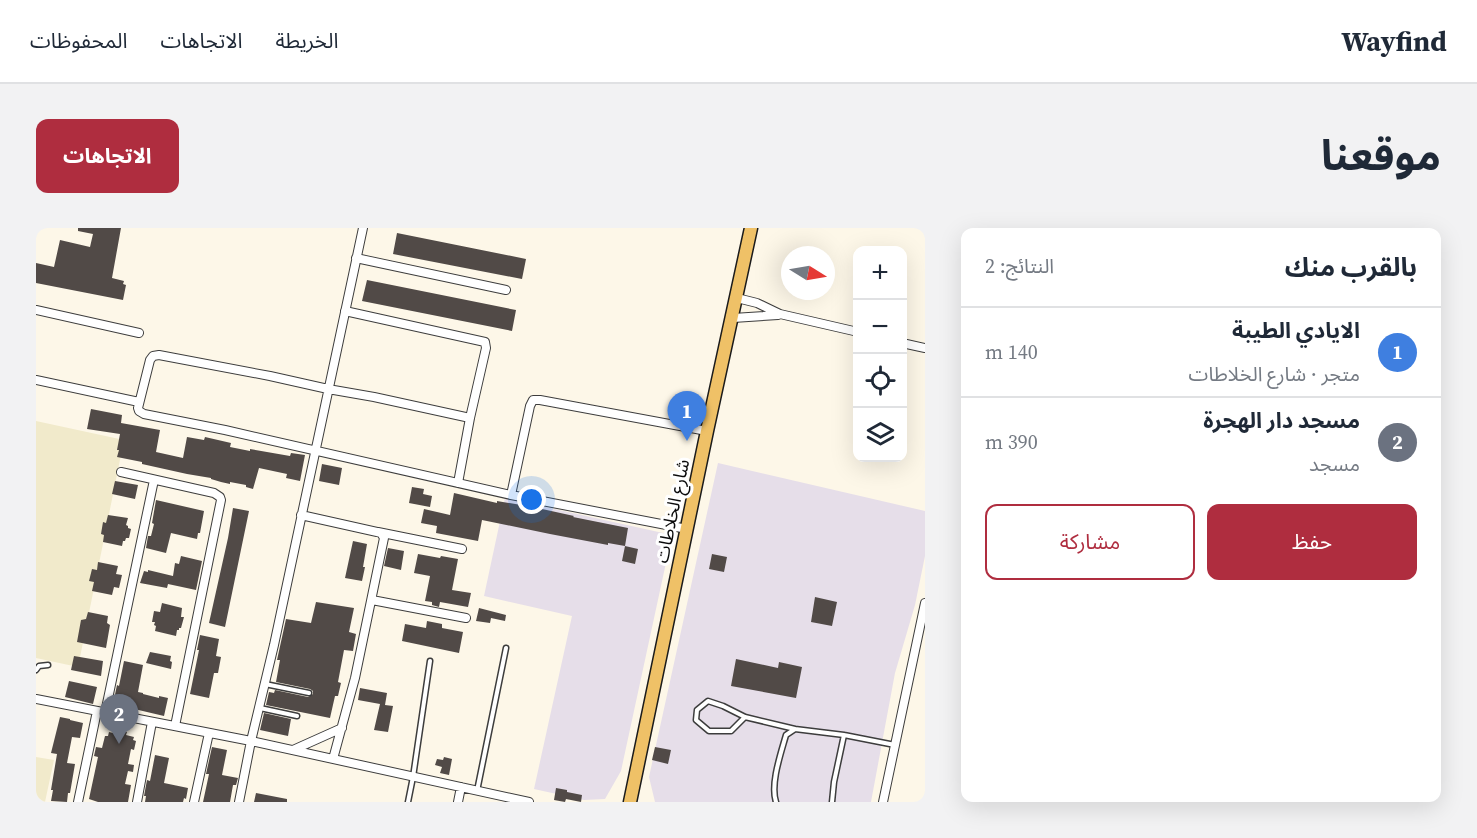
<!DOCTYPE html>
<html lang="ar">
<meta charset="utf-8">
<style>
:root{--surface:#fff;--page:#f2f2f3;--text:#1f2937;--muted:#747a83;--line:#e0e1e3;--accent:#af2d3f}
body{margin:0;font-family:"Source Serif 4","Noto Sans Arabic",serif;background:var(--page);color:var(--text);direction:rtl}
.controls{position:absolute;right:18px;top:18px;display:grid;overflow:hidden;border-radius:12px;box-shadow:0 6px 24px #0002}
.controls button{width:54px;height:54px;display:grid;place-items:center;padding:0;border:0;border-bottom:2px solid var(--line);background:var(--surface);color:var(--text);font:30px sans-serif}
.compass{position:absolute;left:745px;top:18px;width:54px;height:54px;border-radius:50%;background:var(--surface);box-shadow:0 6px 24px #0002;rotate:101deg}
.you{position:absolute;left:496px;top:272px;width:21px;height:21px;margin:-15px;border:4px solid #fff;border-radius:50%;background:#1a73e8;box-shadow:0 0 0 9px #1a73e833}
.badge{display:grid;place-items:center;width:39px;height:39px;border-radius:50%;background:var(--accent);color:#fff;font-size:20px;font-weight:700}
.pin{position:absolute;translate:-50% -50px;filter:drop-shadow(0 2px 3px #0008)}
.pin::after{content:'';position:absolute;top:32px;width:21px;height:18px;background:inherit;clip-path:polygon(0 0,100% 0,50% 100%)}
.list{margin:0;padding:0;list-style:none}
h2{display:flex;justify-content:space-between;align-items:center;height:78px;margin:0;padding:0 24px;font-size:26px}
h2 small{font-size:20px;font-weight:400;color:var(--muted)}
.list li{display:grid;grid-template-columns:39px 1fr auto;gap:18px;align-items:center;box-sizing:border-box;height:90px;padding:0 24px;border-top:2px solid var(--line)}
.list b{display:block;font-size:22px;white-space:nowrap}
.list p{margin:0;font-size:20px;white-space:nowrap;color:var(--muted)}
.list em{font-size:20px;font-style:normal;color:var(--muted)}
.actions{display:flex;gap:12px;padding:18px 24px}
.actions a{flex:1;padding:14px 0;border:2px solid var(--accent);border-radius:12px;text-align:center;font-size:21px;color:var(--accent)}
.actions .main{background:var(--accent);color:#fff}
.icon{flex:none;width:33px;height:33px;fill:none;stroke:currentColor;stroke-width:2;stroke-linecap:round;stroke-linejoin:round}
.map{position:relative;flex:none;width:889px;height:574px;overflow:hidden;direction:ltr;border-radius:12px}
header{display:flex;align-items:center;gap:36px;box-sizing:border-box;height:84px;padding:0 30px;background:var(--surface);border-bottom:2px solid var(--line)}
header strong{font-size:28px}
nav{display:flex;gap:33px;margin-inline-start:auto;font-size:21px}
.intro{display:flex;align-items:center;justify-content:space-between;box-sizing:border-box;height:144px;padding:0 36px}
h1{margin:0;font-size:42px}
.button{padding:15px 27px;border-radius:12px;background:var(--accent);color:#fff;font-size:21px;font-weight:700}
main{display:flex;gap:36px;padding:0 36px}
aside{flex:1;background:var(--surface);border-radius:12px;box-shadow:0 6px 24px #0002}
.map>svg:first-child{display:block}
</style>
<header>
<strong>Wayfind</strong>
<nav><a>الخريطة</a><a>الاتجاهات</a><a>المحفوظات</a></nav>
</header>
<div class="intro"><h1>موقعنا</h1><a class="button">الاتجاهات</a></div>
<main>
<aside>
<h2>بالقرب منك<small>النتائج: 2</small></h2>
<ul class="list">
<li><span class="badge" style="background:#3f7fe0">1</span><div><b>الايادي الطيبة</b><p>متجر · شارع الخلاطات</p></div><em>140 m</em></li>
<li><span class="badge" style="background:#6b7280">2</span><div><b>مسجد دار الهجرة</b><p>مسجد</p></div><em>390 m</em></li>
</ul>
<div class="actions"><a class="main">حفظ</a><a>مشاركة</a></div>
</aside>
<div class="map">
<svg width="889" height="574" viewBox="0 0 889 574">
<rect width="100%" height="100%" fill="#fdf7e8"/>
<path fill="#e6dee9" d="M682,235L889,283V328L879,377L859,445L835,574H619L613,549Z
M469,270L636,307L585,543L569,571L548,572L498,561L536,388L448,368Z"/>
<path fill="#f1eacb" d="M0,193L88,212L42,439L0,430Z
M0,529L18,532L9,574H0Z"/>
<path fill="#514a47" d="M42,0H85L76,50L88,53L87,56L90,57L87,72L0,55V35L18,39L24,12L54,19L57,6L42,3Z
M361,5L490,31L486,51L357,26Z
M331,52L480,82L476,103L326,73Z
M55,181L86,187L85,195L124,202L120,224L147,230L151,209L168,212L169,209L195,215L194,219L214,223V221L254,228L255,225L269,227L264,253L250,250L251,246L223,240L217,261L210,259V257L194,254V256L185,254L175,251V250L151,246L106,236V234L81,229L83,222H81L84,206L51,201Z
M286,236L306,240L303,257L283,253Z
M79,253L102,257L99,271L76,266Z
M376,259L388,261L387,266L396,268L394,279L373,275Z
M418,265L461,275V273L497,279L538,288L537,289L592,300L589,318L572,315V317L514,306L446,292L442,313L400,305L401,298L385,295L388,281L414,287Z
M120,272L168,283L164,305H162L161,311L135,305L130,325L110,320L112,308H115L118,296L116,295Z
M197,280L213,283L189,399L173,395L192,310Z
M72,287L92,290L90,297L92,298V300L95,301L93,310H90L89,313H87L86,318L67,314L68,307L65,306L67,294L70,295Z
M317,313L331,316L327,339H329L326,353L309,350Z
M589,318L602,321L599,336L586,333Z
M352,320L368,323L365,342L348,338Z
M382,326L404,330L405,328L422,331L416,362L435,365L432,379L404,374L403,379L396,377V374L389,373L394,348L378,345Z
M676,326L691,329L688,344L673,341Z
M145,328L166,333L160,362L132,356L131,360L104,355L108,343L112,344V342L137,348L139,335L143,336Z
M62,334L82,338L80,346L86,347L83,360L78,359L76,367L56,363L58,354L53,353L56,341L61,342Z
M779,369L801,374L796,398L775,394Z
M280,374L318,380L313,404L320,406L317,423L308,422L302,454L305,455L302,468H299L294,490L230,477L233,464L238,465L239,462L272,469L277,466V463L274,461L240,454L244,432H241L250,391L275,395Z
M126,375L146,380L145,389H148L145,400H143V402H141L140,408L119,403L120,398L118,397L119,394H116L118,383L124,384Z
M443,380L470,387L469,393L455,390L454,395L440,393Z
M52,384L72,388L71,395L74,397L70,420L41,414L45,392L50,391Z
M391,393L406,396V400L427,404L423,425L366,413L369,396L390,400Z
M164,407L183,411L180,428L185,429L182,445H178L173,470L154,466L163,422H161Z
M114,424L135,428L134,433L136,434L135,441L110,435Z
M38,428L67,433L65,448L35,442Z
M700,431L742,440L743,434L766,439L760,470L695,458Z
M88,433L107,437L102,464L107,465V466L123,470V468L132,470L128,488L77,476L81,457L83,458Z
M33,453L61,459L57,476L29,469Z
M324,460L351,465L349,477L357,478L352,504L338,502L344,476L322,472Z
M228,485L255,491L252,508L224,502Z
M24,489L34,491V492L47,495L44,510L36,509L31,535L39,536L34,565H32L31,574L15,573L17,562H15L21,526L15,525Z
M82,502L91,504L90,507L98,509L97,512L100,513L98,522L95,521L92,536L98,537L97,544L92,543L89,556L95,557L92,574H62L53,571L62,529L58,528L60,519L66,520L69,508H72L73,504L81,506Z
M176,519L191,522L186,547L202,550L200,557H197L194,574H167L173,546H170Z
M619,519L635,522L632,536L616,532Z
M119,527L133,530L128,555L152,560L150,571L148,570L147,574H109L110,568H108L111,552L114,553Z
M408,529L416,531L413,547L404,545L406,539L399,537L401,531L407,532Z
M520,560L531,562V564L546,567L545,574L530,571L529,574L518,572Z
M220,565L251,571V574H218Z"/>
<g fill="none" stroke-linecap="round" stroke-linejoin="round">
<defs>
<path id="lane" d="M0,442L3,438L12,437
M229,456L273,465
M224,480L261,488
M709,489L695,503H673L660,492L661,482L672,473L687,478L709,489L759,501
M441,563L470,420
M372,574L377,549L394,433
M740,574C734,556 745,525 750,507L759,501L808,507L859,517
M796,574L798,554L808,507"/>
<path id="street" d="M320,30L470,62
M701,70L721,75L744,86L822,104
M0,82L103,105
M309,83L449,114L450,120L434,190L422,255
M697,90L742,87
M866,115L889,120
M0,152L103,174
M434,190L338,169L292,161L234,148L123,127L117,128L114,132L102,180L103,183L108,186L189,202L475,267L651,301
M85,244L178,265L184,269L185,272L139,498
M475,267L494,178L497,172H504L671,203
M265,287L341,304L345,305L348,310L319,450L297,531
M342,304L426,321
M336,372L430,390
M0,471L215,513L493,574
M69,485L118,252
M257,522L306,500
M42,574L61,483
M101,574L116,494
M158,574L173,505
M203,574L215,513L238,417L327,0
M422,574L425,559
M847,574L889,375"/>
<path id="primary" d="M594,574L671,203L715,0"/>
</defs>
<use href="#lane" stroke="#3d3d3d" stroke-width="7"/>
<use href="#street" stroke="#3d3d3d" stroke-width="10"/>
<use href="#primary" stroke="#1b1b1b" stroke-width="15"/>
<use href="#lane" stroke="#fff" stroke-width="4"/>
<use href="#street" stroke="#fff" stroke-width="8"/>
<use href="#primary" stroke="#efc167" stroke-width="12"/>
</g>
<g text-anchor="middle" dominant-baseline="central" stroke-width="6" stroke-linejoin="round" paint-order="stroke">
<g font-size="18" fill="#0a0a0a" stroke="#fff">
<text transform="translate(636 283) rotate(-78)">شارع الخلاطات</text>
</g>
</g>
</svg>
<div class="controls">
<button>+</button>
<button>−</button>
<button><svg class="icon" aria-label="locate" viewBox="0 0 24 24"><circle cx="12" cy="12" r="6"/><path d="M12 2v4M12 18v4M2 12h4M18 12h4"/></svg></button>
<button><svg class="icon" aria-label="layers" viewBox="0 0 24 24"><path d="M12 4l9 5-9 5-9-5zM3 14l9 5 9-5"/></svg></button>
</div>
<svg class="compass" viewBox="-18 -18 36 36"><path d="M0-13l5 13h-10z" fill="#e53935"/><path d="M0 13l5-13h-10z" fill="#747a83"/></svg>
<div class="you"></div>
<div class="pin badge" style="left:651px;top:213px;background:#3f7fe0">1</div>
<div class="pin badge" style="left:83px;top:516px;background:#6b7280">2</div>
</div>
</main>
